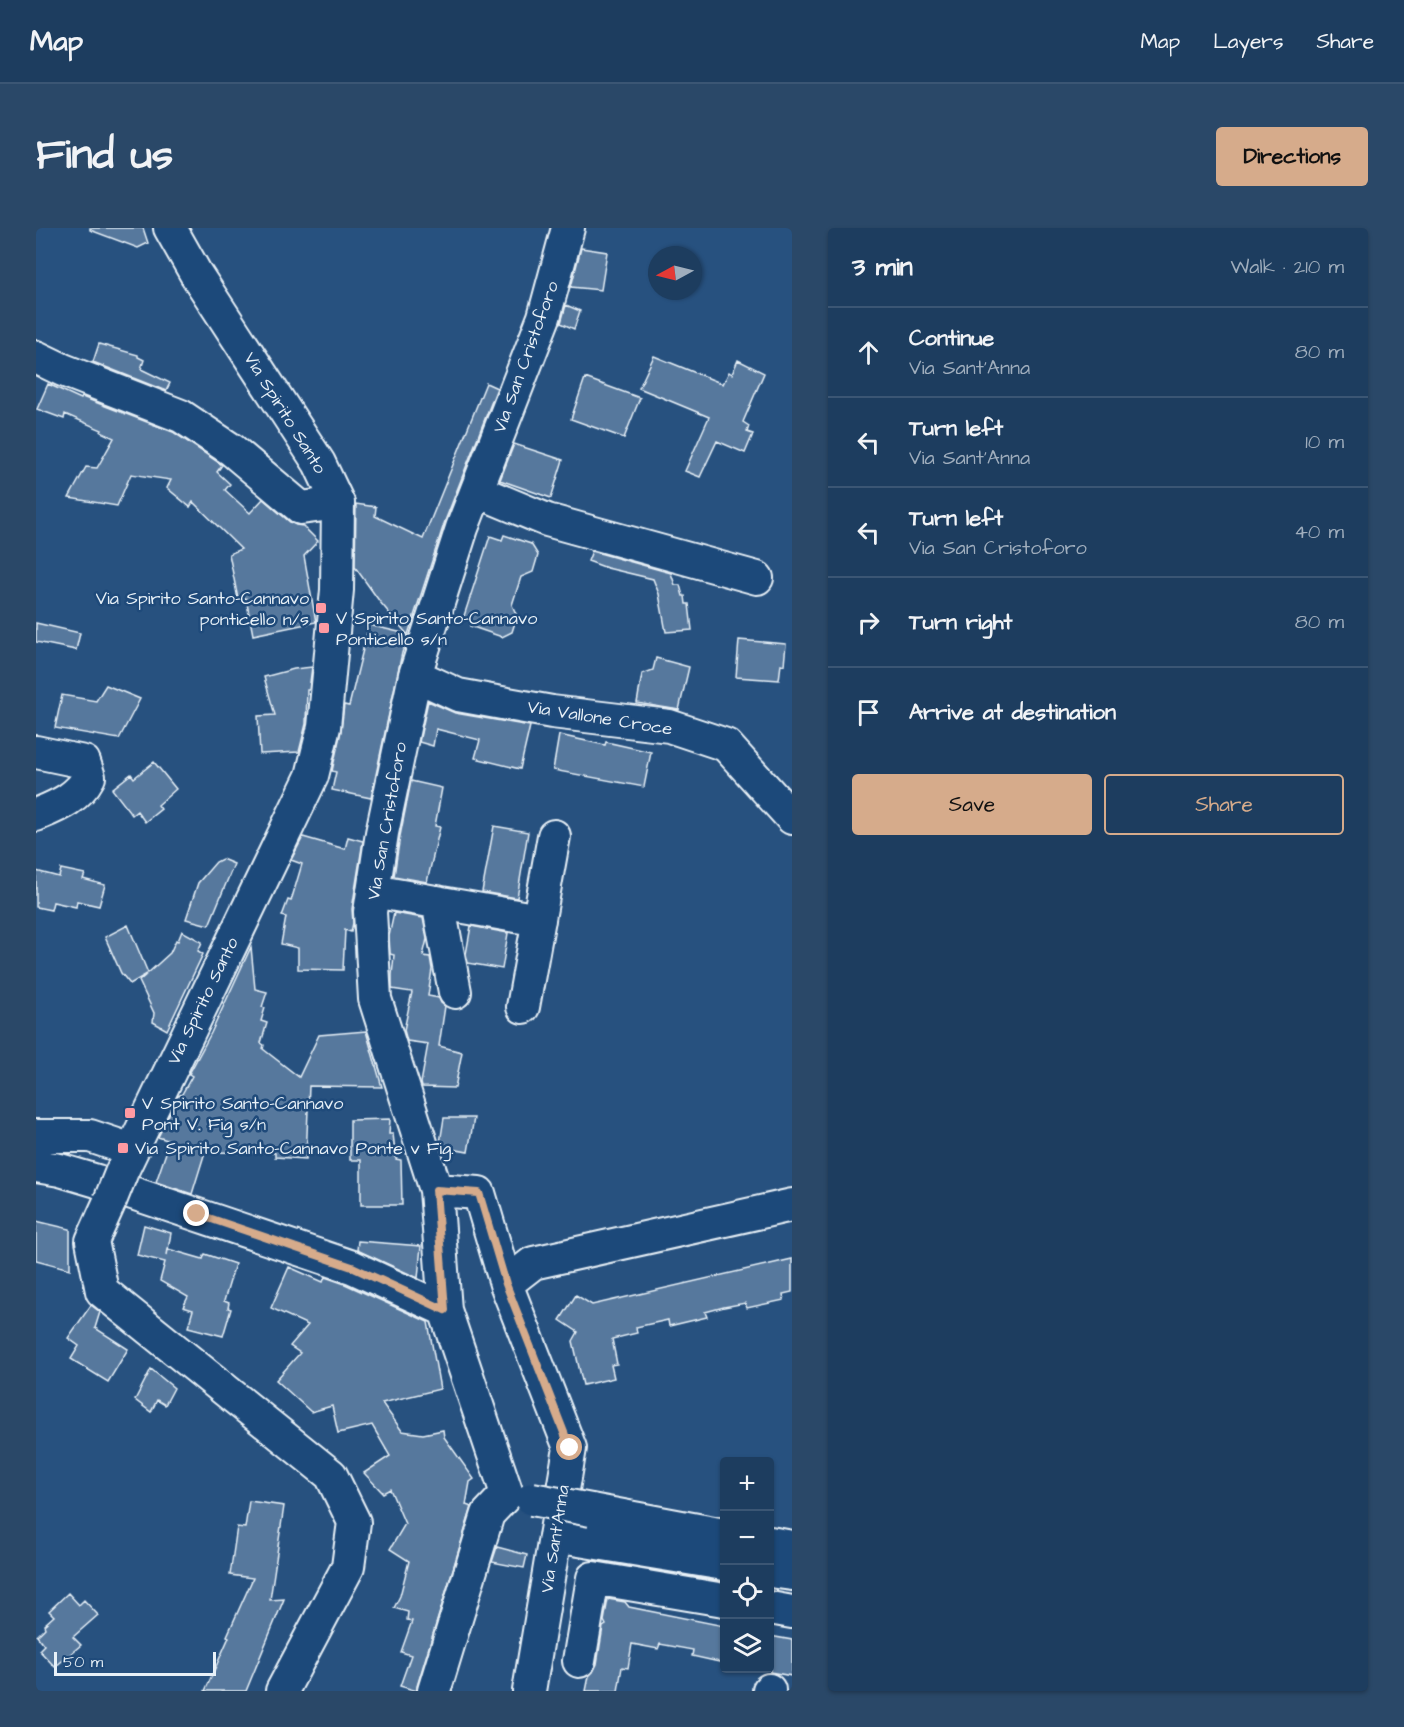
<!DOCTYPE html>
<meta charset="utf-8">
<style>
:root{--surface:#1d3d5f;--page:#2a4868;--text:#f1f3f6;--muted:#a0aebd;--line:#3b5674;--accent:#d6ab8b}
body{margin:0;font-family:"Architects Daughter",sans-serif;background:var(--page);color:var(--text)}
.controls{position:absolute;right:18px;bottom:18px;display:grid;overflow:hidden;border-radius:6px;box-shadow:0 2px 4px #0004}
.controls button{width:54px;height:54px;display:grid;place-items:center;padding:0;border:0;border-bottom:2px solid var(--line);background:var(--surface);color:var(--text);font:30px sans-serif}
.compass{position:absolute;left:612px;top:18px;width:54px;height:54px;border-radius:50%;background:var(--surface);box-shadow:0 2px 4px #0004;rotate:263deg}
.scale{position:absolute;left:18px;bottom:15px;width:162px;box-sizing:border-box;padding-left:6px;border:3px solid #e8f1f8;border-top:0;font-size:16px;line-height:21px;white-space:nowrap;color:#e8f1f8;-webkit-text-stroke:4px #1f4a7a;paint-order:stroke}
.stop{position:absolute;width:18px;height:18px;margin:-14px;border:4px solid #d6ab8b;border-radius:50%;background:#fff}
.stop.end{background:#d6ab8b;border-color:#fff;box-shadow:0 2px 6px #0008}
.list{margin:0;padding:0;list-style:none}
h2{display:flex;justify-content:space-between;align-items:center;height:78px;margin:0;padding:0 24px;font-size:26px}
h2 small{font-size:20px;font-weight:400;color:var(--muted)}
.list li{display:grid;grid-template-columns:39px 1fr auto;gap:18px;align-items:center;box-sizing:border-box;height:90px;padding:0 24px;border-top:2px solid var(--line)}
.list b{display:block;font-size:22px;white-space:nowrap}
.list p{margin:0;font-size:20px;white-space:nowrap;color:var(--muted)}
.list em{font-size:20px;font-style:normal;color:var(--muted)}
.actions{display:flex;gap:12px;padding:18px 24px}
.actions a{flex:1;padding:14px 0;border:2px solid var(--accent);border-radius:6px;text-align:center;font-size:21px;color:var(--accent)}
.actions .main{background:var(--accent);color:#111}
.icon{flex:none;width:33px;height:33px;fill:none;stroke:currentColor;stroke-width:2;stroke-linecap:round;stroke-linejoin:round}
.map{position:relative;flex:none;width:756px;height:1463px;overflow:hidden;border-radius:6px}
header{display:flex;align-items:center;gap:36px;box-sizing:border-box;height:84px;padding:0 30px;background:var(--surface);border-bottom:2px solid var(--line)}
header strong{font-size:28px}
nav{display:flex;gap:33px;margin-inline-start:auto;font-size:21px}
.intro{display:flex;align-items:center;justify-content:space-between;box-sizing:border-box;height:144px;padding:0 36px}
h1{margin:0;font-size:42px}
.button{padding:15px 27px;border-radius:6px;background:var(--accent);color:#111;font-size:21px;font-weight:700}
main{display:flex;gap:36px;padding:0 36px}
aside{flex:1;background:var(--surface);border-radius:6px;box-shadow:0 2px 4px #0004}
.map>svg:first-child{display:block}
</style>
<header>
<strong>Map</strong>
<nav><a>Map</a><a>Layers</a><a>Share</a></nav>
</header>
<div class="intro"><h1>Find us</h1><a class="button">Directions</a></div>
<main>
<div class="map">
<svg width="756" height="1463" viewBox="0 0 756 1463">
<rect width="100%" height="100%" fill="#27517f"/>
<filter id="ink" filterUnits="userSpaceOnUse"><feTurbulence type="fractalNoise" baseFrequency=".0167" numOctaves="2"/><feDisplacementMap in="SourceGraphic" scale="12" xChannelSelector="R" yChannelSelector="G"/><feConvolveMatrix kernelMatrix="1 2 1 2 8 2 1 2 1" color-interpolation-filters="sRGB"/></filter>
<g filter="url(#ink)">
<path fill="#57789d" stroke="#e8f1f8" stroke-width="1.5" d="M54,0H107L112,15L102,20L54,2Z
M545,20L571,24L565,62L535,59Z
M530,77L544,83L538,101L525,95Z
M63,116L102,127V129L108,132L105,141L134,155L130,163L57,134Z
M618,128L687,156L693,144L696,146L702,132L728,145L707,194L713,198L711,204L717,206L709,225L681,213L664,249L649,243L673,189L603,160Z
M549,150L604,170L588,210L535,191Z
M450,155L461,160L409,293L366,425L335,570L296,562L300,544L296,543L305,503L308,477L313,478L333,397L371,406L344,374L319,339L320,276L340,279L339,288L387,311Z
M12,156L45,171L46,169L137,204L186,237L181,244L194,256L189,262L214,285L227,271L254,294L260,297L267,298L282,313L268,328L280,394L217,407L210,370L202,371L193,326L205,321L157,274L154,279L131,260L135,252L95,246L81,278L33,270L50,239L61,240L78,210L65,204L66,202L29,186L28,191L1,181Z
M478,216L527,232L515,270L464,252Z
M468,307L495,316L502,327L497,344L485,349L476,377L481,388L476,404L466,409L434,398L436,394L427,391L454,308L466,312Z
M556,323L635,345L639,357H644L647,368H649L650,376H653L656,402L630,404L623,366L617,351L571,340L552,333Z
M0,395L44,405L40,422L0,414Z
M703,412L750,416L748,437L745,436L743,452L700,449Z
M620,430L653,439L643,482L601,475L606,446L617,442Z
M276,439L273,462H271L270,496L263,524L224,526L222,488L239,487L228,449L258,441Z
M70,457L104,471L83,511L19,500L26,467L60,473Z
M392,473L419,485L494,498L484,541L439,530L444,512L400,501L397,518L383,514Z
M523,507L569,517L570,514L615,524L608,559L517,542Z
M118,534L140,561L122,577L125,581L109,594L101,583L96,587L76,561L95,546L98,550Z
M375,553L406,560L399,598L404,599L391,654L358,648L364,608Z
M458,598L492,604L481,670L446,664Z
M267,609L309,621L312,609L327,613L316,681L317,695L315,704L309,702L307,742L262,741V720L245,716L250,689L246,688L252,672L255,673L266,636L255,632Z
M186,631L198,636L173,697L150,691L162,655L180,634Z
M25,641L49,646L47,651L69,657L63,678L41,673L40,679L17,674L15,682L0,679V643L23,649Z
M358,685L387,690L391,711L387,728L394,729L396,741L392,768L403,770L405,775L409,778L403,818L426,824L419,860L386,859L385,855L392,816L371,813L368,802L376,764L356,761V747L358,727L354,726L353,708Z
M92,697L112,745L134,725L140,712L142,713L146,703L166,714L162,723L167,726L131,802L117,794L118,785L103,753L111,746L94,756L85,745L69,709Z
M435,698L472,705L466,741L432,735L430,726Z
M215,719L219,761L231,764L226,779L229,780L225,793L231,795L225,815L228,817L227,821L263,849L283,807L330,803L346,859L273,858L270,931L239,929V925L169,924L156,966L120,954L134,913L122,909L142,868L146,866L156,848L153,846L175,805Z
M408,890H438L432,924L405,919L404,915Z
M354,891L353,906H357L360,931L365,932L366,977H325V932H314V892Z
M0,993L34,1001V1041L0,1032Z
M108,997L135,1005L131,1027L132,1021L167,1031L169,1026L199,1036L188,1073L193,1075L192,1080L195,1081L187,1108L152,1099L157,1082L147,1079L152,1069L124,1053L129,1034L101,1027Z
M322,1013L385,1018L382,1050L321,1022Z
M756,1031V1064L747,1066L748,1072L711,1080L709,1075L688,1079L669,1084L671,1089L633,1098L632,1092L600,1099L601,1105L576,1111L581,1136L575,1137L578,1150L547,1157L537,1113L542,1104L524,1092L540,1067L556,1077Z
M253,1039L287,1054L289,1049L309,1056L392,1094L404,1161L346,1175L366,1203L387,1206L407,1202L408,1209L438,1251L434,1254L430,1277L436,1279L381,1458V1463L364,1458L375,1427L365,1424L376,1393L371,1392L372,1384L358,1380L364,1368L373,1333L354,1321L369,1296L354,1261L347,1265L328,1245L354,1228L336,1197L302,1205L296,1178L275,1184L240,1152L264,1125L254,1118L272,1097L235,1080Z
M55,1077L64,1084L59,1100L92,1121L72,1154L35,1131L43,1118L32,1110Z
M115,1141L138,1160L129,1177L121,1172L115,1184L99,1172Z
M213,1273L248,1278L234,1372L248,1371L210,1463H169L193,1409L191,1408L217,1350L194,1347L201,1299L209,1300Z
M461,1319L491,1327L488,1340L456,1334Z
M32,1365L43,1377L48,1372L62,1387L37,1409L45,1417L19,1439L3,1422L8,1417L1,1408L9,1400L8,1397L18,1388L13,1383Z
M572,1371L589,1374L593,1379L688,1398V1435L656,1428L657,1422L624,1416L622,1421L596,1416L592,1440L586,1439L582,1463H550L553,1448L557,1444L561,1436L567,1399L570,1397L568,1393Z
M734,1408L756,1412V1448L734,1444Z"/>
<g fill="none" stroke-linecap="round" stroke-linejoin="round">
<defs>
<path id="minor" d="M0,129L27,142L145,188L196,222L265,280L302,275
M441,263L511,292L721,350
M379,447L422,467L516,484L633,498L690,517L756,590
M0,524L48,534L53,549C42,570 21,578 0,587
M337,663L503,692
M402,674L419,764
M487,779L518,608
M0,908H54L96,922
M0,938L24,942L61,953L316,1039L409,1082
M86,943L276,548L288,499L301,362L302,275L283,235L160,46L134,0
M400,962L443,965L470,1056L534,1220L493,1463
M74,973L56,1013L66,1063L295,1247L318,1294L312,1339L246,1463
M470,1056L497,1035L756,977
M471,1266L409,1082L400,962L339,771L334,684L346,605L379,447L426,300L508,89L532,0
M555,1282L688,1307
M519,1308L688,1336
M734,1315L756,1319
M734,1343L756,1346
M734,1380L756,1384
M543,1433L557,1350L688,1372
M398,1463L452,1286L471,1266
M733,1463V1462"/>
</defs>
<use href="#minor" stroke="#e8f1f8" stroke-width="36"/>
<use href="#minor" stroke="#1f4a7a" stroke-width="32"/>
<defs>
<path id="minor-bridge" d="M74,973L86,943
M496,1271L555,1282"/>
</defs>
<use href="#minor-bridge" stroke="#e8f1f8" stroke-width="36" stroke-linecap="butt"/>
<use href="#minor-bridge" stroke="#1f4a7a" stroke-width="32"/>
</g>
</g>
<g fill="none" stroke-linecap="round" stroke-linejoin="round" filter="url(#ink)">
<path stroke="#d6ab8b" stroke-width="8" d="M161,986L316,1039L409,1082L400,962L443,965L470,1056L534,1220"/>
</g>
<g fill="#ff9aa2" stroke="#1f4a7a" stroke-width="2">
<rect x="279" y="374" width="12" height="12" rx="3"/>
<rect x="282" y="394" width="12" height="12" rx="3"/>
<rect x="88" y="879" width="12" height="12" rx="3"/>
<rect x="81" y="914" width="12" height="12" rx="3"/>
</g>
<g text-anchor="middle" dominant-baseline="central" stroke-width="5" stroke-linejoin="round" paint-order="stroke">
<g font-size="18" fill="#e8f1f8" stroke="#1f4a7a">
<text transform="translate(490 129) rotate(-70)">Via San Cristoforo</text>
<text transform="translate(249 185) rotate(58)">Via Spirito Santo</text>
<text transform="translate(564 490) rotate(9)">Via Vallone Croce</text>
<text transform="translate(351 593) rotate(-80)">Via San Cristoforo</text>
<text transform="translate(167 773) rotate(-64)">Via Spirito Santo</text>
<text transform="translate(519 1311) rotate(-81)">Via Sant'Anna</text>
</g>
<g font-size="18" fill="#e8f1f8" stroke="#1f4a7a" text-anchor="start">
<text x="273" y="370" text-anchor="end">Via Spirito Santo-Cannavo<tspan x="273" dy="21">ponticello n/s</tspan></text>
<text x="300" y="390">V Spirito Santo-Cannavo<tspan x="300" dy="21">Ponticello s/n</tspan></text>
<text x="106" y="875">V Spirito Santo-Cannavo<tspan x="106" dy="21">Pont V. Fig s/n</tspan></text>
<text x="99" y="920">Via Spirito Santo-Cannavo Ponte v Fig.</text>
</g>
</g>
</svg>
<div class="controls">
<button>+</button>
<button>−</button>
<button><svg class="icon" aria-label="locate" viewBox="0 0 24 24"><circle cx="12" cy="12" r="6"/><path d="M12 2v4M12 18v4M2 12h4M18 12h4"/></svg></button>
<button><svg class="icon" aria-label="layers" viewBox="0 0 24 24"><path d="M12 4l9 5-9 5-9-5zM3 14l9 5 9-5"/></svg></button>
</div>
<svg class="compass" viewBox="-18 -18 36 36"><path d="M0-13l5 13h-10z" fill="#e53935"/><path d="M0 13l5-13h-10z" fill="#a0aebd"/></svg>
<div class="scale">50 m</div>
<div class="stop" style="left:534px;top:1220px"></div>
<div class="stop end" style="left:161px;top:986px"></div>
</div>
<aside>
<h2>3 min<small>Walk · 210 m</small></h2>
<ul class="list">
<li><svg class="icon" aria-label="ahead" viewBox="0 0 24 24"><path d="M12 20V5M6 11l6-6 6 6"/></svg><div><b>Continue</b><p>Via Sant'Anna</p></div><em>80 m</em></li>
<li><svg class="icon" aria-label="left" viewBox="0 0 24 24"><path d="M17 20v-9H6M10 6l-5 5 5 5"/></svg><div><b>Turn left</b><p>Via Sant'Anna</p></div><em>10 m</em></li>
<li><svg class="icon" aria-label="left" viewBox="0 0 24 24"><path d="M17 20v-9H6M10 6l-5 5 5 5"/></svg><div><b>Turn left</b><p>Via San Cristoforo</p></div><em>40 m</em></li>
<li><svg class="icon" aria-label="right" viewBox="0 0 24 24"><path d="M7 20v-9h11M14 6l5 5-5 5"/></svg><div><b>Turn right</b></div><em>80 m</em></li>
<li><svg class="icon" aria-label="arrive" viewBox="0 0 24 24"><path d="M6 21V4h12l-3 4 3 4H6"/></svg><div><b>Arrive at destination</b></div></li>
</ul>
<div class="actions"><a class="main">Save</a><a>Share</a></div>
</aside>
</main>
